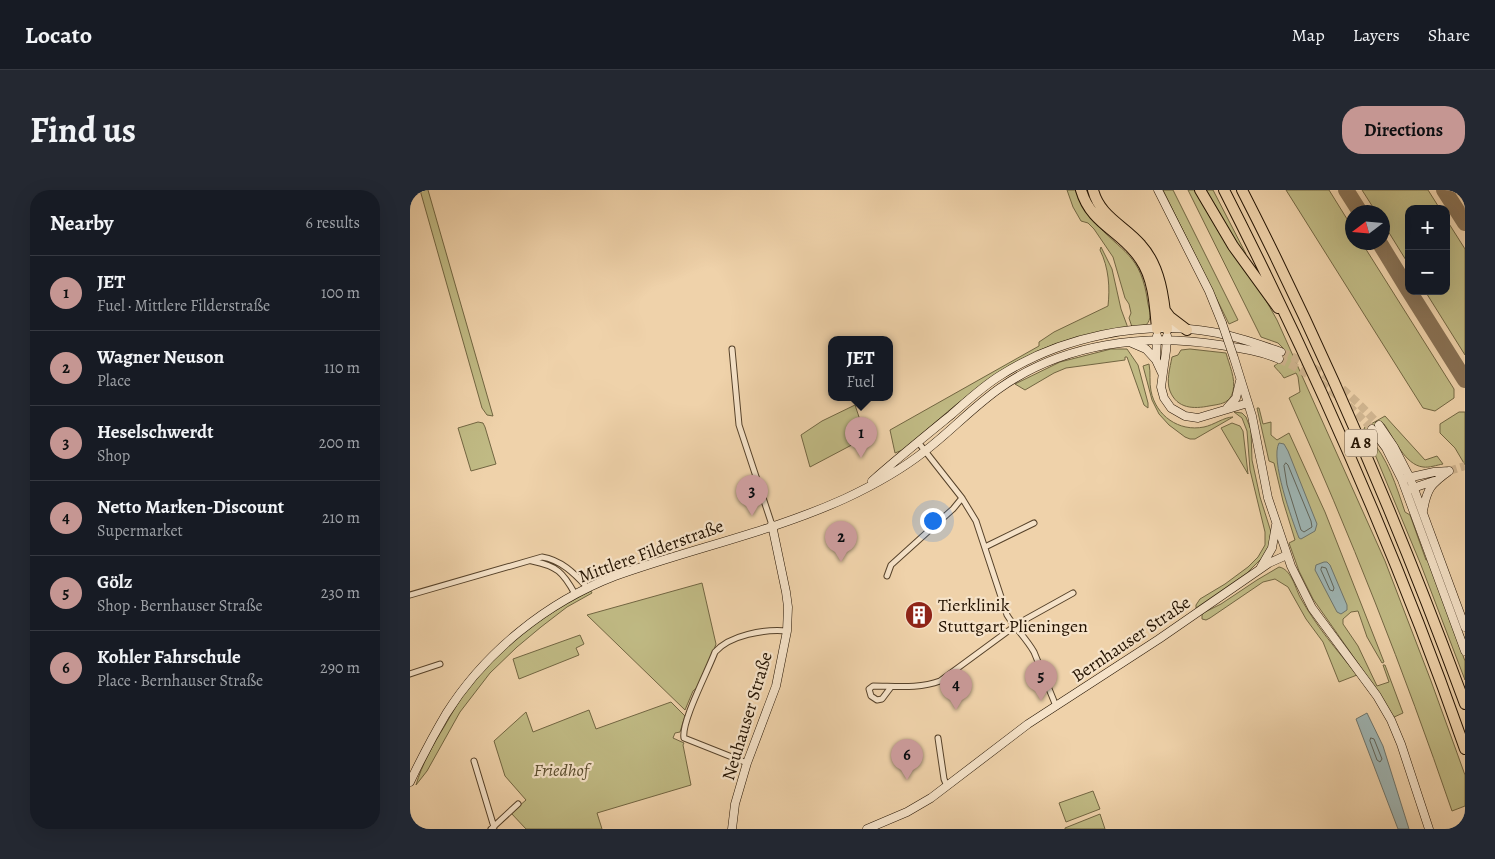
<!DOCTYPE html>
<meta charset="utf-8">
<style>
:root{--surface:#171b24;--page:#242831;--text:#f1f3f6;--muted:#9ea1a6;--line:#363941;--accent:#c59692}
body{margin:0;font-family:Alegreya,serif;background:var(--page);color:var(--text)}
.controls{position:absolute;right:15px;top:15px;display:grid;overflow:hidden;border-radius:10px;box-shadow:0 5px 20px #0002}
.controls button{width:45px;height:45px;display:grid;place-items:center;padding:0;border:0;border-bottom:1px solid var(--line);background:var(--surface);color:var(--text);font:25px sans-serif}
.compass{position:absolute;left:935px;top:15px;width:45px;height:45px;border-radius:50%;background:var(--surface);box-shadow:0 5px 20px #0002;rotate:254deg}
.you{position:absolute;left:522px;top:330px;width:18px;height:18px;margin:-12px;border:4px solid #fff;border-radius:50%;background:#1a73e8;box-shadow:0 0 0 8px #1a73e833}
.badge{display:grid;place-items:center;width:32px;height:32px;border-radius:50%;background:var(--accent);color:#111;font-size:16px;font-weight:700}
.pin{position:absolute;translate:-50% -41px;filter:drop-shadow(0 1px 2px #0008)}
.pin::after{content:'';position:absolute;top:26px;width:18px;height:15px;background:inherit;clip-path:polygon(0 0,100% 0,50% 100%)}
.popup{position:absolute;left:418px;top:146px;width:65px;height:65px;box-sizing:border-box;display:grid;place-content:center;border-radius:10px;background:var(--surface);filter:drop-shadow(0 1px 4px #0005);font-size:16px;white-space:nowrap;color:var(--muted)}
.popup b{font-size:19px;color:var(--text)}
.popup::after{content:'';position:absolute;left:50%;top:100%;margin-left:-10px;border:10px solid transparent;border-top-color:var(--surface)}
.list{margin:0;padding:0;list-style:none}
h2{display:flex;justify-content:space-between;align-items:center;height:65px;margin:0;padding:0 20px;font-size:21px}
h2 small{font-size:16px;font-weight:400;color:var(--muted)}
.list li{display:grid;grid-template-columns:32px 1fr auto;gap:15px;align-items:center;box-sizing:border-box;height:75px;padding:0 20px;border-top:1px solid var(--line)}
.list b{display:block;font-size:19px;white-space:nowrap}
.list p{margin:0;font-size:16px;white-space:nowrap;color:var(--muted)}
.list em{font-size:16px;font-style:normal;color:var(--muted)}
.map{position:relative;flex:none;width:1055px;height:639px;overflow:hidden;border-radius:20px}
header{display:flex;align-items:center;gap:30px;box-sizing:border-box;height:70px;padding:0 25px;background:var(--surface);border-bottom:1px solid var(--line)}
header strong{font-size:24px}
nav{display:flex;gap:28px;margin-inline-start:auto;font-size:18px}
.intro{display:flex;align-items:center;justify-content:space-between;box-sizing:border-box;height:120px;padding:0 30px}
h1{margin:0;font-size:35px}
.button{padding:12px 22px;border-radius:20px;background:var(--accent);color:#111;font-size:18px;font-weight:700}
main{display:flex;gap:30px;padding:0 30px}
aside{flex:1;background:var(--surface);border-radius:20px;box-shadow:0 5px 20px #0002}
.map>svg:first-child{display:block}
</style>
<header>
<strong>Locato</strong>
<nav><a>Map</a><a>Layers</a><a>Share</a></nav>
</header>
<div class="intro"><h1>Find us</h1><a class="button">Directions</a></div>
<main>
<aside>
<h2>Nearby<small>6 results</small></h2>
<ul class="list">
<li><span class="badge">1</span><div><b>JET</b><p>Fuel · Mittlere Filderstraße</p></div><em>100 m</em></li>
<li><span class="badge">2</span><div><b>Wagner Neuson</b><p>Place</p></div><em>110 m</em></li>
<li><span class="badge">3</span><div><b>Heselschwerdt</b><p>Shop</p></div><em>200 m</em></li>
<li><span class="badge">4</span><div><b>Netto Marken-Discount</b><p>Supermarket</p></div><em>210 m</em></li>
<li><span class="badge">5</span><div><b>Gölz</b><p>Shop · Bernhauser Straße</p></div><em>230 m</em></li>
<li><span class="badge">6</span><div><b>Kohler Fahrschule</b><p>Place · Bernhauser Straße</p></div><em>290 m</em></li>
</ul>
</aside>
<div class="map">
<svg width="1055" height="639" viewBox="0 0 1055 639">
<rect width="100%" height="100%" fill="#efd2aa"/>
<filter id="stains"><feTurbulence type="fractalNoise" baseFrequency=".004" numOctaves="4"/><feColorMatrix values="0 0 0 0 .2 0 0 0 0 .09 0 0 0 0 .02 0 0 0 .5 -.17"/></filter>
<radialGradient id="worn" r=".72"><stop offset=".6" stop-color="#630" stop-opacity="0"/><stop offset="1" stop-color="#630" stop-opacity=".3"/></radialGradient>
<path fill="#c0ba84" stroke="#726642" d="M10,0H18L83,226L77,225L72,218Z
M657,0H666C672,10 676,22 683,30C712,64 731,62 738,114C740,122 742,129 736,135L722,137L719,128L721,123L719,114L715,108L703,67L684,39L678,33L671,31L663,17Z
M753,0H763L828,130L819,134Z
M778,0H786L858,114L867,130L975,371L1021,491L1055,585V616L1042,621C994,481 940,344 879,208L890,202L888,187L886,183L874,188C871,183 867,180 864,176C871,172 875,166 873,158L868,153L851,147Z
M794,0H803L836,64L834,66Z
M876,0H919L942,37V52L952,53L1044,199V208L1025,221L1013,218Z
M952,0H1018L1030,19H999V75L973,33L972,22H966Z
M1036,29L1055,59V165L1015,101H1036Z
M691,57L702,79L711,119L718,138C693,143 667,146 643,155C586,177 540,219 495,259L485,263L480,240L629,156V152L644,142L698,116C700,98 699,78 690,60Z
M701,159H717L728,175L738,213V218L734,215L717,167H715V170L656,178L644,183L615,200L605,194L650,172Z
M780,159L816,163C819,174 826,189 823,201C820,214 810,214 799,216C784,219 767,219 760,201C756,191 760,178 762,167L768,165L771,160Z
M739,174C741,183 739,192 741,201C746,226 769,242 794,237C804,235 814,227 823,227L785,249H780L775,247L759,235L749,224L742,210L733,176Z
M445,215L455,245L453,249L400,277L391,245L412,231Z
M847,218H849L853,234L861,232V245L867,250L879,243L915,322L974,472L972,473L957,447L948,421L941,422L933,429V434L948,456L967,496L979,492L973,475H975L993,523L982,528L952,479L903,409L889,381L879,353L885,350L873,311L864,273L859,271Z
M824,222L832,223L836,227L841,240L842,270L850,307L861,342V354L855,365L837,383L786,418V415L790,409L815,394L838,377L848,367L855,355V342L840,280L837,241L832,228Z
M1049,222H1055V275L1045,258L1030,243V234Z
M975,226L1015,270L1027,266L1033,274C1027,275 1019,278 1013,277C995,275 984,248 974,234L966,236L960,241L959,247C978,269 986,295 995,322L1000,325L1016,370H1018L1055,471V490L1011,375L954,238Z
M68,232L73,233L75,237L86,274L61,281L48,238Z
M822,233L830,236L833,241L838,284L811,238Z
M869,377C881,379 885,397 890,407C906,436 927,460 947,485L929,492L913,452L896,429L878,397L865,389L853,392L800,428L796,430L792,429V425L793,423L811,414L847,390Z
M292,393L306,454L292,493L283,501L275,520L177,425Z
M181,401L182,403L157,417L131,437L107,457L80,483L50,522L17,581L6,595C12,574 23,555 34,537C44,520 53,503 65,488C94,453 140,421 181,401Z
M170,445L174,454L166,458L169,465L109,489L103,469Z
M261,512L275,526L270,542L265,543L263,548L274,553L273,555L281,595L187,623L192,639H116L101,623L116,610L95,586L84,551L116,522L123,542L179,520L186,539Z
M683,601L690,619L656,632L649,613Z
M690,624L695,639H655V638Z"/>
<path fill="#9eb5b4" stroke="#6d746c" d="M869,253L874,254L878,261L907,334L905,341L891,349L889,348C882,330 860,269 869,253Z
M914,372H917L920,375L937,415V420L931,424L927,422L905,380L906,375Z
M957,523L973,556L999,639H988L946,529Z"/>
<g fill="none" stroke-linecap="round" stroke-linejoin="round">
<path stroke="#60645a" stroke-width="1" d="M876,273L878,275L901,331L902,337L894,342L891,340L877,295L874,276Z
M912,377L916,378L924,398L923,401L920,400L911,380Z
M961,548L964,549L972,569L970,572L967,570L960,551Z"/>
<path stroke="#897255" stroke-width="16" d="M936,0L950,22
M1034,0L1055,33
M969,52L999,101
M999,101L1055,190"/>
<path stroke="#d0b590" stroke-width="8" stroke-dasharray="8 4" stroke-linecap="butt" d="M871,162C910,176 941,204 969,235
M869,169C905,185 935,210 962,239
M1039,281L1055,276"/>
<defs>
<path id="street" d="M322,159L329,235L362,335
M508,252L552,308L566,331L597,425C605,438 616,448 624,462L646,516
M575,357L624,333
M122,371C147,376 153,382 165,404
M477,386L481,375L543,319L552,308
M0,405L132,367C151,370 164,383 177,397
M0,484L30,474
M481,497L472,509L467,510L461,506L459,499L463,496C485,496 509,499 530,491L609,433L663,403
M528,548L534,589L537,596
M64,571L84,637
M337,573L274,548C271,532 298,481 305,462C320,445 354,439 377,441
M81,639L108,614"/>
<path id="secondary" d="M748,0L799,101L812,133
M747,146L746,170L752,183
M757,146L756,161L751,197L754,208L761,218L775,226L788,228L838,213
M722,153L736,159L746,170
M824,168L842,226L858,308L881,376L902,418L967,506L981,530L991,554L1019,639
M817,218L826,208L830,191
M969,235L984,257L1000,288L1055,437
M962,239L976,258L992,290L1055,461
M997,288L1024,282L1039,281
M462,291C488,268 514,247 541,225C557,211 573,196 591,185C651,147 731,130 802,142C826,146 848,154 871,162
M1000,299L1024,291
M1013,321C1017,298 1021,294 1039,281
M851,377L862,358L866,335
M0,592C11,569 23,546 36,524C75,462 137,412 205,386C280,359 361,342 434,309C462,296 491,280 515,261C541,241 563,217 590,198C654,153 735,143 810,155C830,158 851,161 869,169
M322,639L325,614L337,573L366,496L377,441L378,417L376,402L362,335
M457,639L497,622L521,608L618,534L749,449L859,373L877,365"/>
<path id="highway" d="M671,0C681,35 712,41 730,69C744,89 745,116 747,139
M683,0C690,27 714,35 731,55C751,77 754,110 757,139
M790,0L823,56L868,118
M814,0C906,181 988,367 1055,559
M832,0C917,166 990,338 1055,514
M754,119L760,127L777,140"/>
</defs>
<use href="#street" stroke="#56422a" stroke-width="7"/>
<use href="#secondary" stroke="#231200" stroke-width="9"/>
<use href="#highway" stroke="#231200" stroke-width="12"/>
<use href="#street" stroke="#f5e2c8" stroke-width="5"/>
<use href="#secondary" stroke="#f5e2c8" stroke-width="8"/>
<use href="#highway" stroke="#efd2aa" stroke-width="10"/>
<defs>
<path id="secondary-bridge" d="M812,133L824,168"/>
</defs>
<use href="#secondary-bridge" stroke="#231200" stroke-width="9" stroke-linecap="butt"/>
<use href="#secondary-bridge" stroke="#f5e2c8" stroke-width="8"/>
</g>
<defs>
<symbol id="building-disc" viewBox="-11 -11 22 22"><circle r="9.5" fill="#8f2418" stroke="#f5e2c8"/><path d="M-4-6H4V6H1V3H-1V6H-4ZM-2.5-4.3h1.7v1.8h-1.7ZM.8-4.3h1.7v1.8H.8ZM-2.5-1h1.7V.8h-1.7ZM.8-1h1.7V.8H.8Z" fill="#fff"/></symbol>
</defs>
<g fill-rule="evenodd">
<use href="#building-disc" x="493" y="409" width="32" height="32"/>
</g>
<g text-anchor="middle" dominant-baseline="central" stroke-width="4.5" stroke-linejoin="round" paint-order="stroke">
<rect fill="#f5e2c8" stroke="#62503c" stroke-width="1" x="935" y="239.5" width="32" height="27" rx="4"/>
<g font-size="16" font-weight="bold" fill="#231200">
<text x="951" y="253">A 8</text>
</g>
<g font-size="18" fill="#231200" stroke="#f5e2c8">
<text transform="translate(241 361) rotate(-20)">Mittlere Filderstraße</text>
<text transform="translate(721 449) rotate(-34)">Bernhauser Straße</text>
<text transform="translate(337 526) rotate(-73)">Neuhauser Straße</text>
</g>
<g font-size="18" fill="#231200" stroke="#f5e2c8" text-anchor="start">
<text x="528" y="415">Tierklinik<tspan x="528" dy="21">Stuttgart Plieningen</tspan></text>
</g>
<g font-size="18" font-style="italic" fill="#5a4d2e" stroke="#f5e2c8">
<text x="151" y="580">Friedhof</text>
</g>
</g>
<rect width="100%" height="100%" filter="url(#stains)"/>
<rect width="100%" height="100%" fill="url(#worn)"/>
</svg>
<div class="controls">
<button>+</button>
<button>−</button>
</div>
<svg class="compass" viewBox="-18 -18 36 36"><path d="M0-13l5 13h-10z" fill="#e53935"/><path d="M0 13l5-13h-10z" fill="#9ea1a6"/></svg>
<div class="you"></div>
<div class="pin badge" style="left:451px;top:268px">1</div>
<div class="popup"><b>JET</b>Fuel</div>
<div class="pin badge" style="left:431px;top:372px">2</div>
<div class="pin badge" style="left:342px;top:326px">3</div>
<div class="pin badge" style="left:546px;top:520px">4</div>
<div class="pin badge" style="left:631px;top:511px">5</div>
<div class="pin badge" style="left:497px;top:590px">6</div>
</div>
</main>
